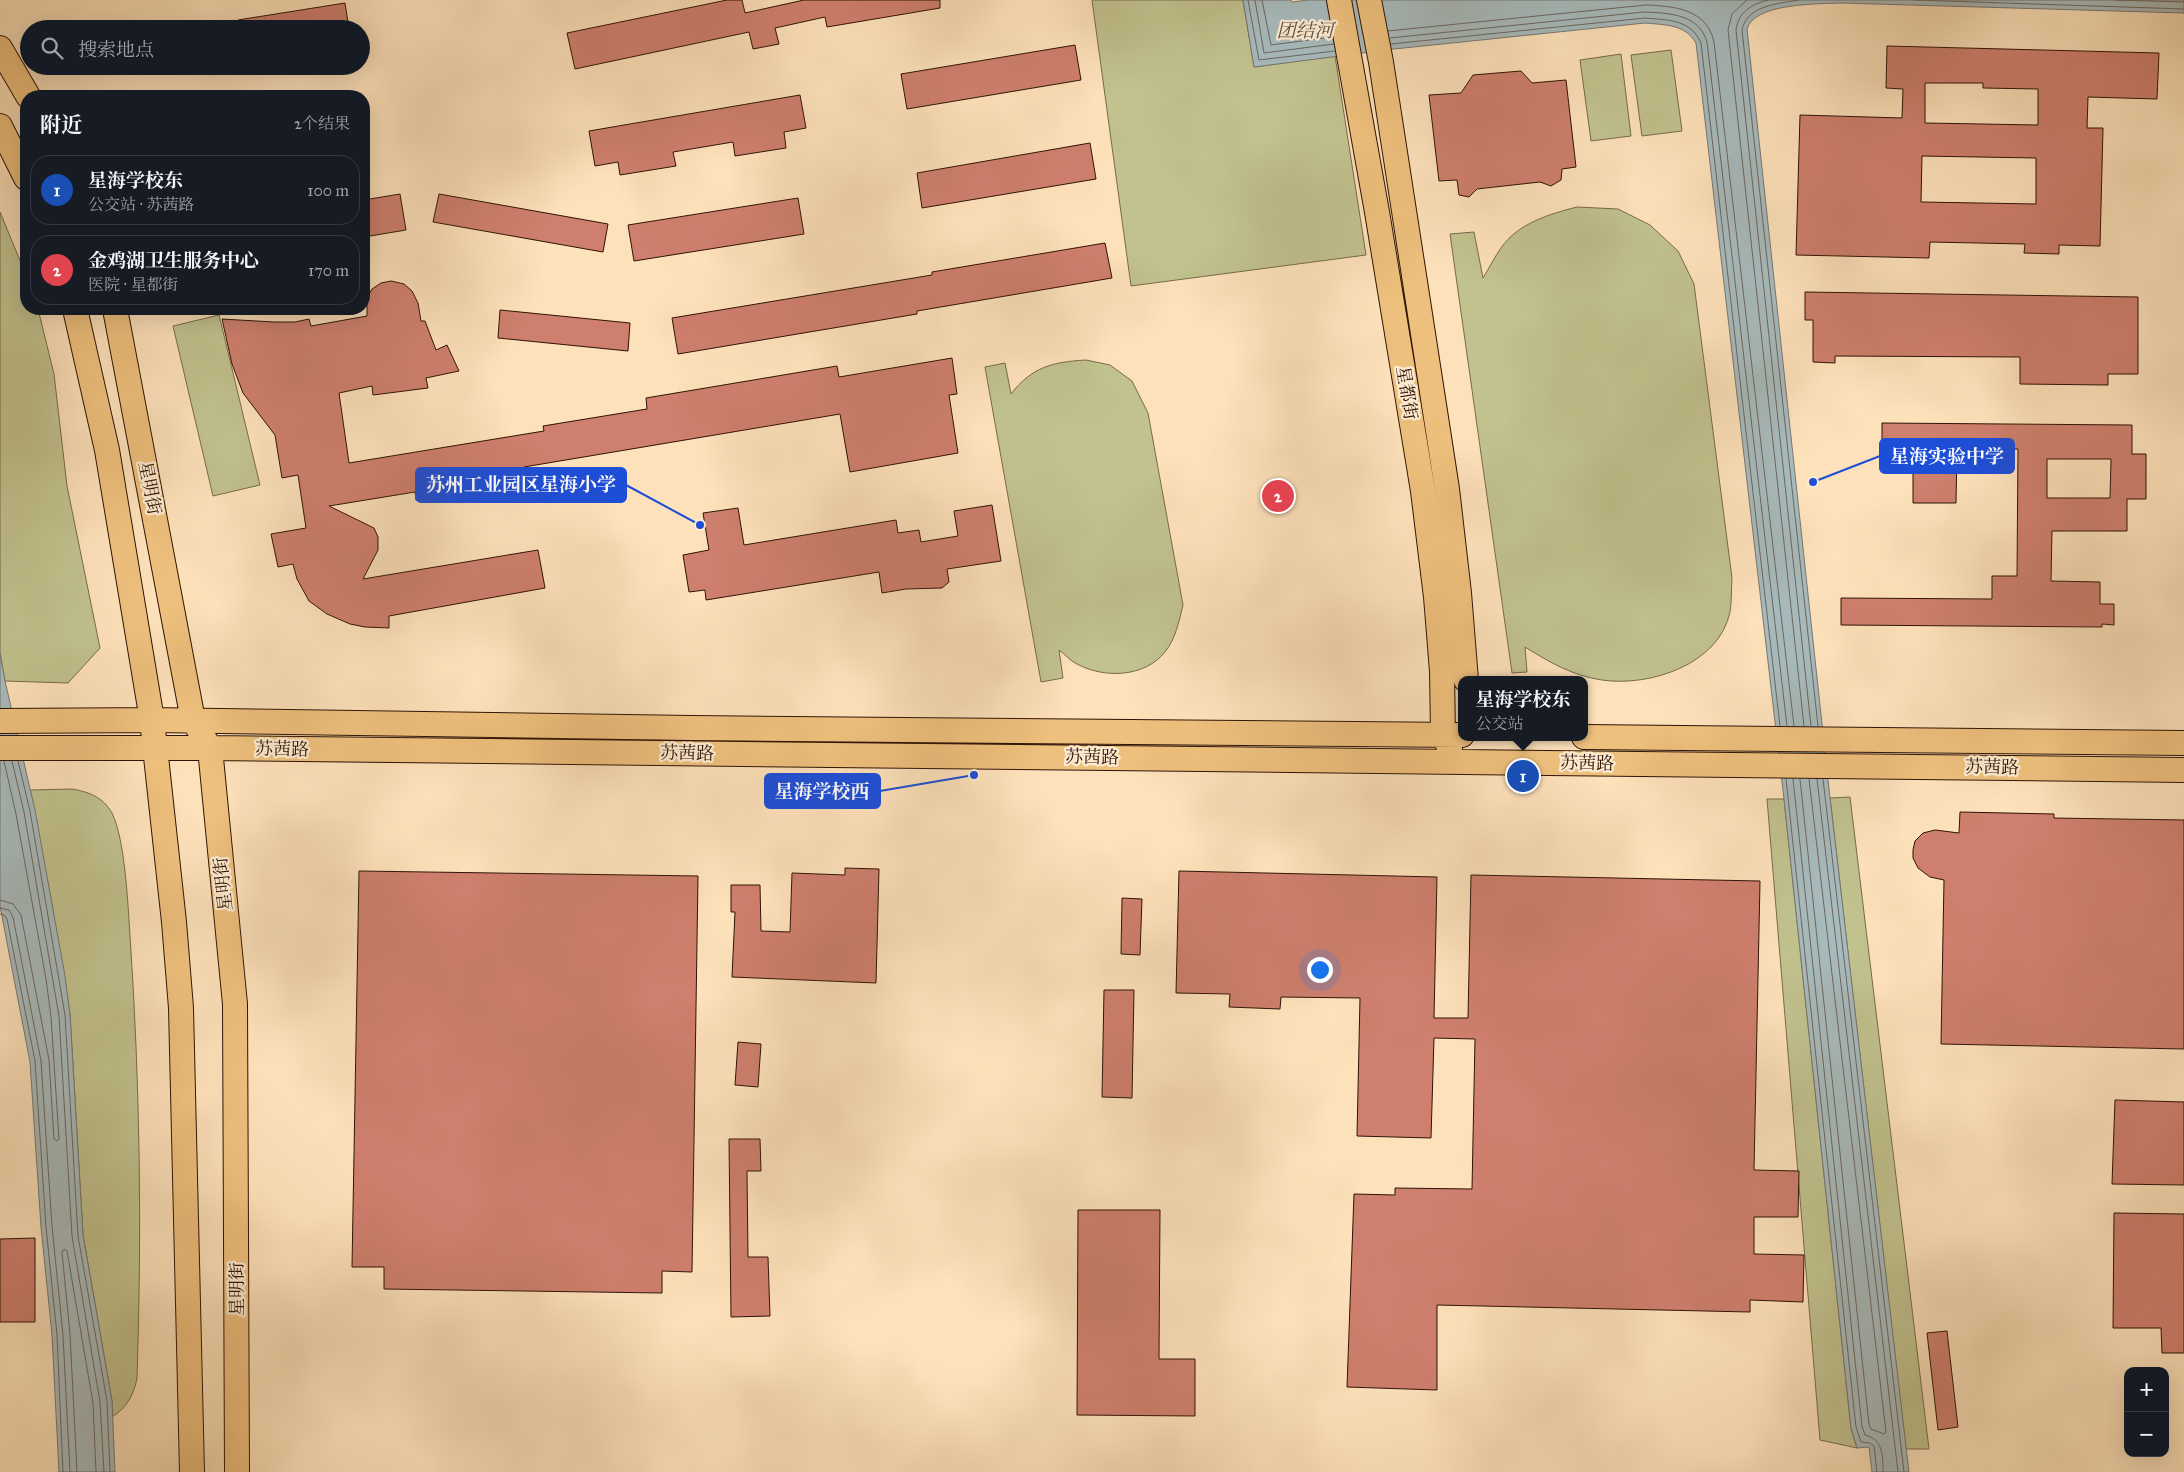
<!DOCTYPE html>
<html lang="zh">
<meta charset="utf-8">
<style>
:root{--surface:#171b24;--page:#242831;--text:#f1f3f6;--muted:#9ea1a6;--line:#363941;--accent:#d93025}
body{margin:0;font-family:"IM FELL Great Primer","Noto Serif SC",serif;background:var(--page);color:var(--text)}
.controls{position:absolute;right:15px;bottom:15px;display:grid;overflow:hidden;border-radius:10px;box-shadow:0 5px 20px #0002}
.controls button{width:45px;height:45px;display:grid;place-items:center;padding:0;border:0;border-bottom:1px solid var(--line);background:var(--surface);color:var(--text);font:25px sans-serif}
.you{position:absolute;left:1319px;top:969px;width:18px;height:18px;margin:-12px;border:4px solid #fff;border-radius:50%;background:#1a73e8;box-shadow:0 0 0 8px #1a73e833}
.badge{display:grid;place-items:center;width:32px;height:32px;border-radius:50%;background:var(--accent);color:#fff;font-size:16px;font-weight:700}
.pin{position:absolute;translate:-50% -50%;border:2px solid #fff;box-shadow:0 1px 5px #0006}
.popup{position:absolute;left:1458px;top:676px;width:130px;height:65px;box-sizing:border-box;display:grid;place-content:center;border-radius:10px;background:var(--surface);filter:drop-shadow(0 1px 4px #0005);font-size:16px;white-space:nowrap;color:var(--muted)}
.popup b{font-size:19px;color:var(--text)}
.popup::after{content:'';position:absolute;left:50%;top:100%;margin-left:-10px;border:10px solid transparent;border-top-color:var(--surface)}
.list{margin:0;padding:0;list-style:none}
h2{display:flex;justify-content:space-between;align-items:center;height:65px;margin:0;padding:0 20px;font-size:21px}
h2 small{font-size:16px;font-weight:400;color:var(--muted)}
.list li{display:grid;grid-template-columns:32px 1fr auto;gap:15px;align-items:center;box-sizing:border-box;height:70px;margin:0 10px 10px;padding:0 10px;border:1px solid var(--line);border-radius:20px}
.list b{display:block;font-size:19px;white-space:nowrap}
.list p{margin:0;font-size:16px;white-space:nowrap;color:var(--muted)}
.list em{font-size:16px;font-style:normal;color:var(--muted)}
.icon{flex:none;width:28px;height:28px;fill:none;stroke:currentColor;stroke-width:2;stroke-linecap:round;stroke-linejoin:round}
.map{position:relative;flex:none;width:2184px;height:1472px;overflow:hidden}
.search{position:absolute;background:var(--surface);box-shadow:0 5px 20px #0002;left:20px;top:20px;width:350px;height:55px;display:flex;align-items:center;gap:12px;box-sizing:border-box;padding:0 18px;border-radius:28px;color:var(--muted);font-size:19px}
.panel{position:absolute;background:var(--surface);box-shadow:0 5px 20px #0002;left:20px;top:90px;width:350px;height:225px;border-radius:20px}
.map>svg:first-child{display:block}
</style>
<div class="map">
<svg width="2184" height="1472" viewBox="0 0 2184 1472">
<rect width="100%" height="100%" fill="#fde1ba"/>
<filter id="stains"><feTurbulence type="fractalNoise" baseFrequency=".004" numOctaves="4"/><feColorMatrix values="0 0 0 0 .2 0 0 0 0 .09 0 0 0 0 .02 0 0 0 .5 -.17"/></filter>
<radialGradient id="worn" r=".72"><stop offset=".6" stop-color="#630" stop-opacity="0"/><stop offset="1" stop-color="#630" stop-opacity=".3"/></radialGradient>
<path fill="#c1c28e" stroke="#786a4a" d="M1092,0H1243L1254,67L1335,56L1366,255L1131,286Z
M1671,50L1682,131L1642,136L1631,55Z
M1621,54L1631,136L1591,141L1580,60Z
M1577,207L1618,209L1650,225L1678,251L1694,284L1732,578C1731,589 1732,601 1730,612C1719,665 1649,687 1602,680C1573,676 1549,662 1525,647L1527,672L1512,673L1450,234L1474,232L1483,278C1489,268 1494,258 1501,248C1518,223 1550,214 1577,207Z
M0,212L26,275V309H38L54,374L67,486L100,648L68,683L5,681L0,653Z
M219,315L260,485L213,496L173,326Z
M1086,360L1110,365L1132,381L1148,413L1183,605C1179,621 1176,638 1165,652C1145,677 1105,679 1077,664C1070,661 1065,654 1059,650L1063,678L1041,682L985,367L1005,363L1011,394C1032,367 1052,362 1086,360Z
M72,789C89,792 103,797 112,813C125,839 128,905 130,936C140,1083 142,1231 137,1378C134,1394 127,1408 112,1417V1401L83,1235L70,1015L51,899L30,790Z
M1850,797L1929,1449H1906L1830,798Z
M1767,799H1784L1851,1428L1857,1448L1820,1440Z"/>
<path fill="#a7babc" stroke="#777773" d="M1243,0H1291L1292,2L1308,0H2184V13L1841,3C1818,4 1754,3 1747,29L1830,798L1909,1472H1872L1869,1447L1857,1448L1851,1428L1784,799L1696,43C1685,24 1665,25 1645,23L1394,49L1254,67Z
M0,653L5,681L35,810L65,976L70,1015L83,1235L112,1401L115,1472H59L52,1335L41,1227L30,1062L0,906Z"/>
<g fill="none" stroke-linecap="round" stroke-linejoin="round">
<path stroke="#6b6660" stroke-width="1" d="M1248,0L1259,60L1335,51
M1255,0L1264,53L1334,44
M1262,0L1271,45L1332,37
M1747,0L1732,14L1728,30L1804,726
M1768,0C1752,4 1738,12 1736,30L1811,726
M1799,0C1778,4 1747,5 1742,30L1818,726
M1914,0L2184,9
M2115,0L2184,2
M1388,31L1646,5C1674,6 1707,9 1714,42L1794,726
M1390,38L1644,12C1669,13 1699,14 1707,42L1787,726
M1391,44L1645,18C1667,20 1691,19 1701,43L1780,726
M12,761L24,812L59,1016L72,1236L100,1402L104,1472
M18,761L30,811L65,1015L78,1236L107,1401L110,1472
M1786,779L1856,1427L1861,1442L1870,1443L1874,1446L1877,1472
M1793,779L1862,1426L1865,1435C1883,1439 1883,1456 1883,1472
M1800,779L1869,1424L1871,1429L1884,1434L1886,1432L1809,779
M1817,779L1898,1472
M1823,779L1904,1472
M0,900L13,904L21,915L49,1060L54,1139L57,1141L59,1139L51,1017L46,979L16,814L4,761
M0,908L9,910L13,917L41,1061L52,1226L63,1335L70,1472
M0,914L4,915L7,919L35,1061L46,1227L57,1335L63,1472
M77,1472L70,1334L62,1252L64,1249L67,1251L93,1403L96,1472"/>
</g>
<path fill="#ce7f6d" stroke="#2f1305" fill-rule="evenodd" d="M727,0H742L745,13L804,0H940V8L827,27L825,17L775,28L779,44L753,49L749,32L575,69L567,33Z
M345,3L349,29H239L238,20Z
M1075,45L1081,80L907,109L901,74Z
M1887,46L2159,53L2157,99L2088,97L2087,128H2103L2100,246L2059,245V254L2024,253L2025,244L1930,242L1929,258L1796,255L1800,115L1902,118L1903,89L1886,88ZM1925,83H1983V88L2038,89V125L1925,123ZM1922,156L2036,158V204L1921,202Z
M1521,71L1532,83L1566,80L1576,167L1562,169L1561,180L1551,186L1540,182L1477,189L1469,197L1459,195L1457,180L1439,181L1429,95L1461,93L1473,75Z
M800,95L806,128L784,132L786,148L735,156L733,142L673,152L676,166L620,175L618,162L595,166L589,131Z
M1090,143L1096,179L922,208L917,173Z
M400,194L406,230L364,237V200Z
M439,194L608,224L603,252L433,222Z
M798,198L804,234L634,261L628,225Z
M1105,243L1112,278L917,311V314L678,354L672,318L932,275V272Z
M391,281L404,284L412,291L418,303L421,321H425L436,350L447,345L459,371L426,378L428,388L373,395L372,386L339,393L349,463L544,431L543,426L647,409L646,398L837,366L839,377L952,358L957,394L949,395L958,453L850,472L840,414L524,467L526,474L436,489L437,497L416,500L415,492L329,506L374,528L378,537V550L363,579L538,550L545,588L389,616V628L365,627L350,624L327,614L309,601L297,579L293,564L278,567L271,534L306,528L298,475L282,478L275,435L243,393L232,364L222,319L274,322H295L309,319L311,326L367,316V298L372,289L381,283Z
M1805,292L2138,297V374H2108V385L2020,384V357L1835,356V363L1813,362V320H1805Z
M500,310L630,323L628,351L498,338Z
M1882,423L2132,425V454H2146V499H2127V531H2052L2051,581L2100,582V604H2114V625L2102,624V627L1841,625V598L1992,599V576H2017L2018,449H1957L1956,503H1913V446H1882ZM2047,459H2111L2110,498H2047Z
M992,505L1001,561L947,569L949,582L942,588L906,589L882,593L879,572L706,600L705,590L689,592L683,555L709,550L703,513L738,508L744,545L896,520L898,533L919,530L921,542L958,536L954,511Z
M1960,812L2054,814V818L2184,820V1049L1941,1044L1944,880L1930,877L1918,868L1913,858V850L1915,841L1923,833L1935,830L1959,833Z
M845,868L879,869L876,983L732,977L735,912H731V885H760L761,931L790,932L792,873L845,875Z
M359,871L698,876L692,1272L662,1271V1293L384,1289V1267H352Z
M1179,871L1437,877L1434,1018H1468L1471,875L1760,881L1754,1170L1799,1171L1798,1217H1754V1254L1804,1255L1803,1302L1750,1300V1312L1437,1305V1390L1347,1387L1354,1194L1395,1195V1188L1472,1189L1475,1039L1434,1038L1431,1138L1357,1136L1360,998L1281,997L1280,1009L1229,1007L1230,994L1176,993Z
M1122,898L1142,899L1140,955L1121,954Z
M1104,990H1134L1132,1098L1102,1097Z
M738,1042L761,1044L758,1087L735,1085Z
M2115,1100L2184,1102V1185L2112,1184Z
M729,1139H760L761,1171H747L748,1257H768L770,1316L731,1317Z
M1078,1210H1160L1159,1359H1195V1416L1077,1415Z
M2114,1213L2184,1214V1353H2162L2161,1328H2113Z
M35,1238V1322H0V1239Z
M1947,1331L1958,1427L1938,1430L1927,1333Z"/>
<g fill="none" stroke-linecap="round" stroke-linejoin="round">
<defs>
<path id="major" d="M1339,0L1377,212L1423,491L1436,597L1442,671L1443,735L1450,748
M1369,0L1381,62L1447,489L1459,593L1466,680
M0,48L28,96
M0,126L26,178
M75,309L107,450L152,720L174,922L181,1008L192,1472
M115,309L193,720L210,748L235,1004L237,1472
M0,721L152,720L692,728L1462,735
M1584,737L2184,743
M0,748H210L2184,770"/>
</defs>
<use href="#major" stroke="#2f1305" stroke-width="26"/>
<use href="#major" stroke="#eec07d" stroke-width="24"/>
</g>
<g text-anchor="middle" dominant-baseline="central" stroke-width="4.5" stroke-linejoin="round" paint-order="stroke">
<g font-size="18" fill="#2f1305" stroke="#feecd2">
<text transform="translate(1407 393) rotate(81)">星都街</text>
<text transform="translate(150 488) rotate(79)">星明街</text>
<text transform="translate(282 749) rotate(1)">苏茜路</text>
<text transform="translate(687 753) rotate(1)">苏茜路</text>
<text transform="translate(1092 757) rotate(1)">苏茜路</text>
<text transform="translate(1587 763) rotate(1)">苏茜路</text>
<text transform="translate(1992 767) rotate(1)">苏茜路</text>
<text transform="translate(223 884) rotate(-96)">星明街</text>
<text transform="translate(237 1289) rotate(-90)">星明街</text>
</g>
<g font-size="19" font-style="italic" fill="#594d45" stroke="#feecd2">
<text x="1305" y="30">团结河</text>
</g>
</g>
<path fill="none" stroke="#1d4ed8" stroke-width="2" d="M1813 482L1880 456M700 525L626 485M974 775L880 791"/>
<g fill="#1d4ed8" stroke="#feecd2" stroke-width="2">
<circle cx="1813" cy="482" r="5"/>
<circle cx="700" cy="525" r="5"/>
<circle cx="974" cy="775" r="5"/>
</g>
<g fill="#1d4ed8" stroke="#1d4ed8" stroke-width="2">
<rect x="1880" y="439" width="134" height="34" rx="5"/>
<rect x="416" y="468" width="210" height="34" rx="5"/>
<rect x="765" y="774" width="115" height="34" rx="5"/>
</g>
<g font-size="19" text-anchor="middle" font-weight="bold" fill="#fff">
<text x="1947" y="463">星海实验中学</text>
<text x="521" y="491">苏州工业园区星海小学</text>
<text x="822" y="798">星海学校西</text>
</g>
<rect width="100%" height="100%" filter="url(#stains)"/>
<rect width="100%" height="100%" fill="url(#worn)"/>
</svg>
<div class="controls">
<button>+</button>
<button>−</button>
</div>
<div class="you"></div>
<div class="pin badge" style="left:1523px;top:776px;background:#1a4fb4">1</div>
<div class="popup"><b>星海学校东</b>公交站</div>
<div class="pin badge" style="left:1278px;top:496px;background:#e0444e">2</div>
<div class="search"><svg class="icon" aria-label="search" viewBox="0 0 24 24"><circle cx="10" cy="10" r="6"/><path d="M15 15l6 6"/></svg>搜索地点</div>
<section class="panel">
<h2>附近<small>2个结果</small></h2>
<ul class="list">
<li><span class="badge" style="background:#1a4fb4">1</span><div><b>星海学校东</b><p>公交站 · 苏茜路</p></div><em>100 m</em></li>
<li><span class="badge" style="background:#e0444e">2</span><div><b>金鸡湖卫生服务中心</b><p>医院 · 星都街</p></div><em>170 m</em></li>
</ul>
</section>
</div>
